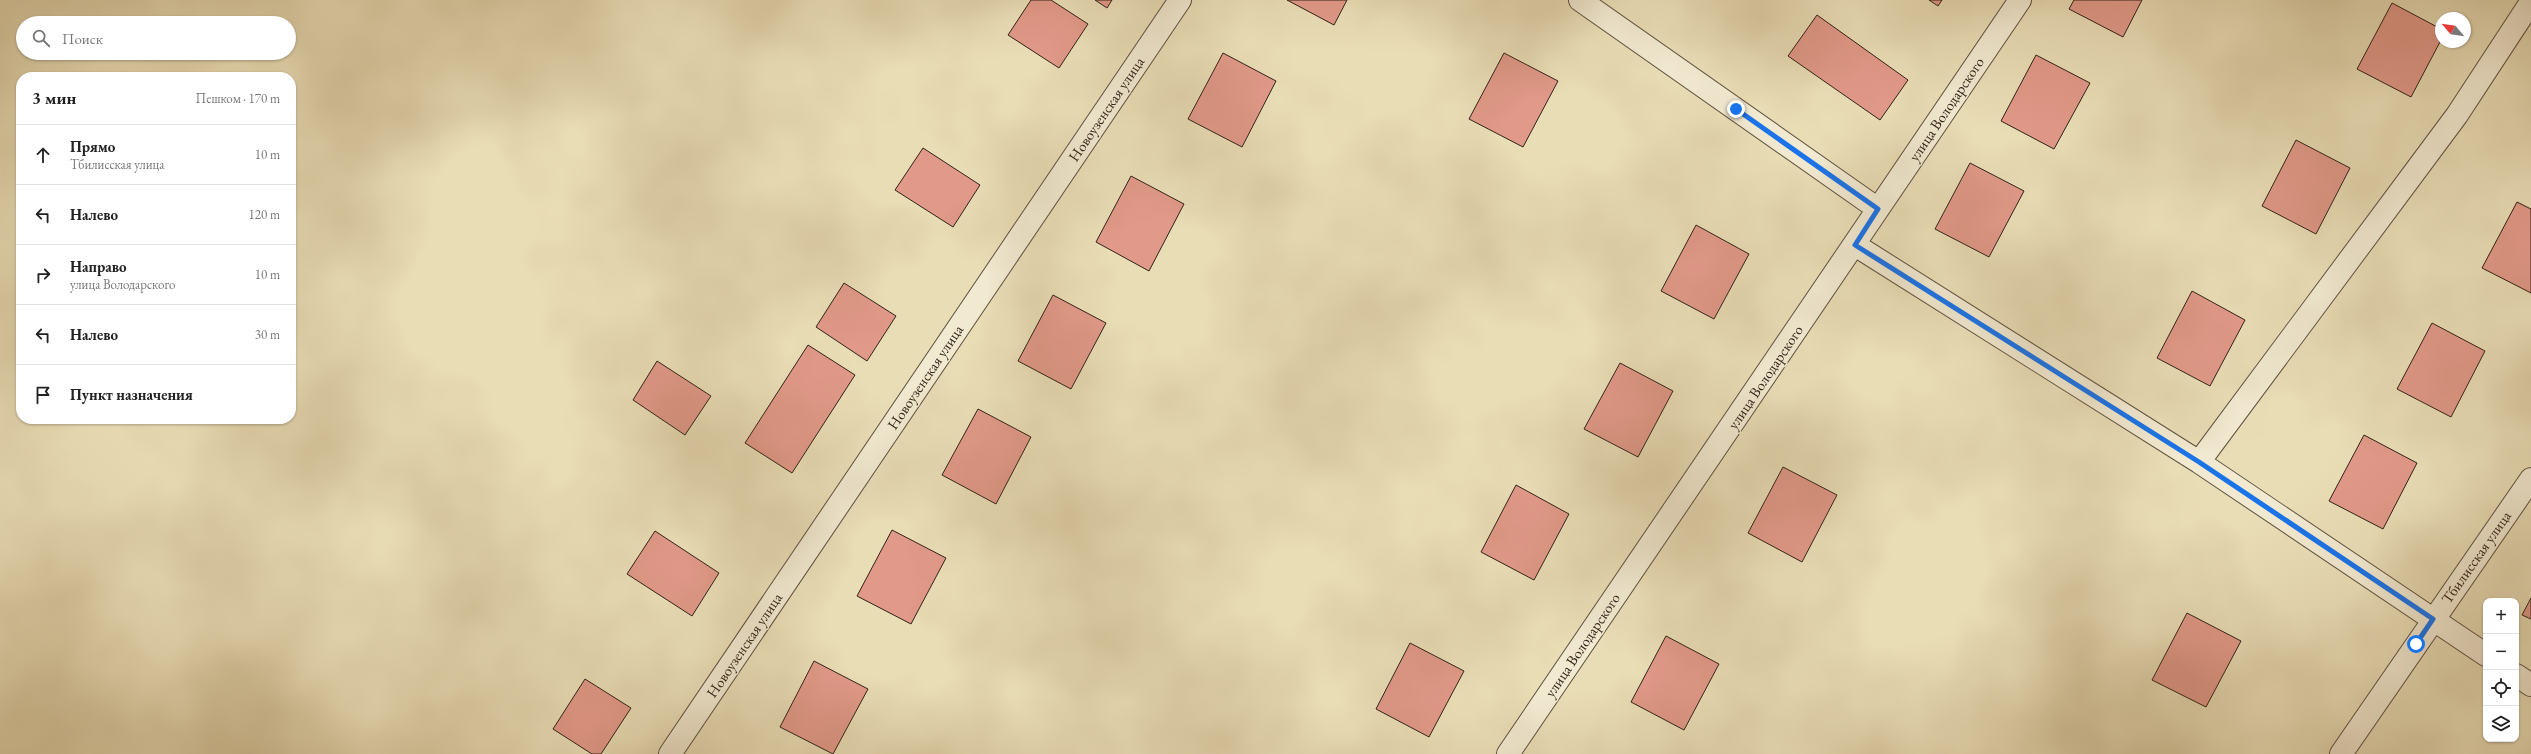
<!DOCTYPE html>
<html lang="ru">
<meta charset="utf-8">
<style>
:root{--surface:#fff;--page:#f6f6f6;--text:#222;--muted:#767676;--line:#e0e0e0}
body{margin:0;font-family:"EB Garamond",serif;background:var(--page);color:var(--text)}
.controls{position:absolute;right:12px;bottom:12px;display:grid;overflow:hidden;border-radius:8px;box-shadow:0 1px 3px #0004}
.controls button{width:36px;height:36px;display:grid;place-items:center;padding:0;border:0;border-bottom:1px solid var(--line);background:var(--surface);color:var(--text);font:20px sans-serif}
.compass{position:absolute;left:2435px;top:12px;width:36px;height:36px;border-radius:50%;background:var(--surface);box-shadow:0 1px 3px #0004;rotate:299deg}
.stop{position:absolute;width:12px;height:12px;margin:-9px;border:3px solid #1a73e8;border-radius:50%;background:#fff}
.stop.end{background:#1a73e8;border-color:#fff;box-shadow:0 1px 4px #0008}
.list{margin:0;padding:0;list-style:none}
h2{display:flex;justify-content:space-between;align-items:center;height:52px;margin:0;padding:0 16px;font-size:17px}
h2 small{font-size:13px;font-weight:400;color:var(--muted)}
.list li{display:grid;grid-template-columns:26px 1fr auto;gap:12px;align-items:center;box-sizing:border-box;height:60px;padding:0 16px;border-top:1px solid var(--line)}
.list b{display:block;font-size:15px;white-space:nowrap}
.list p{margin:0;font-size:13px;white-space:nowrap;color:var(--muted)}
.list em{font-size:13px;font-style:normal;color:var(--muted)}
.icon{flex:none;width:22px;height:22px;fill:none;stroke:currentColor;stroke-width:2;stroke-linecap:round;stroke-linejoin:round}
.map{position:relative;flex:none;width:2531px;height:754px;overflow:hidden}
.search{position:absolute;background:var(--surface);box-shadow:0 1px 3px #0004;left:16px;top:16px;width:280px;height:44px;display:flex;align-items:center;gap:10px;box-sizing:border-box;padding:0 14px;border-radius:22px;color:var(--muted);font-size:15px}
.panel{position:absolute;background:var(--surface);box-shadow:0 1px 3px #0004;left:16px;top:72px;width:280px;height:352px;border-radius:16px}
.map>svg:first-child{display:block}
</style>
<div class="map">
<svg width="2531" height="754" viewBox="0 0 2531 754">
<rect width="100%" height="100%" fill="#e9ddb6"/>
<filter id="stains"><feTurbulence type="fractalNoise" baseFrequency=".005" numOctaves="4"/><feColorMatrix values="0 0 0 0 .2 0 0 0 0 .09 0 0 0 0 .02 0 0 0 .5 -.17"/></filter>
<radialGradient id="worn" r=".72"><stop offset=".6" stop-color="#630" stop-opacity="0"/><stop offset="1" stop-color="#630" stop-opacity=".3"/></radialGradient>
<path fill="#e19989" stroke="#312218" d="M1031,0H1051L1088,24L1059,68L1008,35Z
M1095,0H1112L1107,8Z
M1287,0H1347L1334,25Z
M1929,0H1942L1938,6Z
M2074,0H2142L2123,37L2069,9Z
M2392,3L2441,29V40L2411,97L2357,69Z
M1817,15L1908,80L1880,120L1788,56Z
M1223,53L1276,81L1242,147L1188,119Z
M1504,53L1558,81L1523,147L1469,119Z
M2036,55L2090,83L2054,149L2001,121Z
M2296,140L2350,168L2316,234L2262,206Z
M923,148L980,185L953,227L895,190Z
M1970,163L2024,191L1989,257L1935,229Z
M1131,176L1184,204L1149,271L1096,242Z
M2517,202L2531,209V293L2482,268Z
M1696,225L1749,254L1714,319L1661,291Z
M844,283L896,316L867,361L816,327Z
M2192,291L2245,320L2210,386L2157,358Z
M1053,295L1106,323L1071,389L1018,361Z
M2432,323L2485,351L2451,417L2397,389Z
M808,345L855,375L792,473L745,443Z
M657,361L711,396L685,435L633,400Z
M1620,363L1673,391L1638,457L1584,429Z
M978,409L1031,437L996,504L942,475Z
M2364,435L2417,463L2383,529L2329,501Z
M1783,467L1837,495L1802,562L1748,533Z
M1516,485L1569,514L1534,580L1481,552Z
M892,530L946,558L911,624L857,596Z
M655,531L719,573L692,616L627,574Z
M2531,598V619L2522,615Z
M2187,613L2241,641L2206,707L2152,680Z
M1666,636L1719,664L1684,730L1631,702Z
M1410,643L1464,671L1429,737L1376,709Z
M814,661L868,689L833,754L780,727Z
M585,679L631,708L601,754H592L553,729Z"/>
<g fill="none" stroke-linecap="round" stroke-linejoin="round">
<defs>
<path id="street" d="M1580,0L1878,209
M1855,245L2199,462L2486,655
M2199,462L2457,115L2531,2
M2516,675L2531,685
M670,754L1180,0
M1508,754L2020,0
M2341,754L2531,479"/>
</defs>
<use href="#street" stroke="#5f5140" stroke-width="24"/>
<use href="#street" stroke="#f1e9d0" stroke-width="22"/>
</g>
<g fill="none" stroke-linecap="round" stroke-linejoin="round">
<path stroke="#1a73e8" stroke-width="5" d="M1736,109L1878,209L1855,245L2199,462L2433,619L2416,644"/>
</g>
<g text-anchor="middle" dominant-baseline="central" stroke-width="3" stroke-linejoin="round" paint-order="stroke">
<g font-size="15" fill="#312218" stroke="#f1e9d0">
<text transform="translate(1106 109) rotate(-56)">Новоузенская улица</text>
<text transform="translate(1946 109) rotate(-56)">улица Володарского</text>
<text transform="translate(925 377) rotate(-56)">Новоузенская улица</text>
<text transform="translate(1765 377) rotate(-56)">улица Володарского</text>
<text transform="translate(2476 557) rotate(-55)">Тбилисская улица</text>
<text transform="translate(744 645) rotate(-56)">Новоузенская улица</text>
<text transform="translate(1582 645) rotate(-56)">улица Володарского</text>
</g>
</g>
<rect width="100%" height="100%" filter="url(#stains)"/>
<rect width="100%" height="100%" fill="url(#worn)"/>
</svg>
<div class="controls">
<button>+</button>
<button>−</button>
<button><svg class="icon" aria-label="locate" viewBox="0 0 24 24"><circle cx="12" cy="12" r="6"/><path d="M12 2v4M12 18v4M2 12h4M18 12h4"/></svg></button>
<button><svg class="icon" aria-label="layers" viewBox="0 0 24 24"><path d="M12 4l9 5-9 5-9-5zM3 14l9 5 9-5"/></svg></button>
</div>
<svg class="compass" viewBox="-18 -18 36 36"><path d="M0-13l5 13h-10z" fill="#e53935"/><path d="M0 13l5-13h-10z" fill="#767676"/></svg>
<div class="stop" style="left:2416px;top:644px"></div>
<div class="stop end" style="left:1736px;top:109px"></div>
<div class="search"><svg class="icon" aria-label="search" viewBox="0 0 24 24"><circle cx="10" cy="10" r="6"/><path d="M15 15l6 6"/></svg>Поиск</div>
<section class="panel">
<h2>3 мин<small>Пешком · 170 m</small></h2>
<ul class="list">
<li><svg class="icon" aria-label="ahead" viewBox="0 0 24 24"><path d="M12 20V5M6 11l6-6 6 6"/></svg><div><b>Прямо</b><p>Тбилисская улица</p></div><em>10 m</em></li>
<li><svg class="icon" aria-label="left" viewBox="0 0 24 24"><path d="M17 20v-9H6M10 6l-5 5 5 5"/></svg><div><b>Налево</b></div><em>120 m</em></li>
<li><svg class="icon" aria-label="right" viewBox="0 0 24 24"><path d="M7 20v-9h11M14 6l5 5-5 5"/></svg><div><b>Направо</b><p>улица Володарского</p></div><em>10 m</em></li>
<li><svg class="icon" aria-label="left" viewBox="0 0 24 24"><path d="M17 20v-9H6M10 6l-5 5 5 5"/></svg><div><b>Налево</b></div><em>30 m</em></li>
<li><svg class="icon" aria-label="arrive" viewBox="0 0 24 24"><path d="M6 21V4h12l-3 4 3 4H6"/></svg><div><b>Пункт назначения</b></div></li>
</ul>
</section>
</div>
